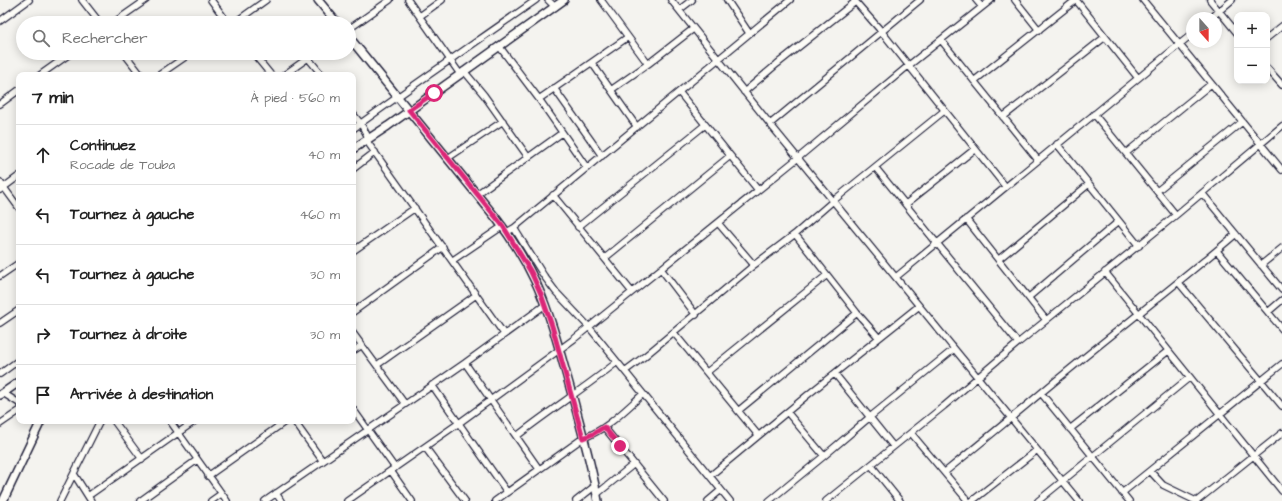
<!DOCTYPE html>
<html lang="fr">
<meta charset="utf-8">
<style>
:root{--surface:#fff;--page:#f2f2f2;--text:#222;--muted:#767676;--line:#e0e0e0}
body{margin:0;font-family:"Architects Daughter",sans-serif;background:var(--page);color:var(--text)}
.controls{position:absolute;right:12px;top:12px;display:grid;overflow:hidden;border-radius:8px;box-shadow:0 2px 10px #0003}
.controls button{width:36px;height:36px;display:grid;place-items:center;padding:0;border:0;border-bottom:1px solid var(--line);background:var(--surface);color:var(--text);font:20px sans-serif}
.compass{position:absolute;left:1186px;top:12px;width:36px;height:36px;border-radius:50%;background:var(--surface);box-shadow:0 2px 10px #0003;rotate:159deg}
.stop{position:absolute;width:12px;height:12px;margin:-9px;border:3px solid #db2777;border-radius:50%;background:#fff}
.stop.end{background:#db2777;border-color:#fff;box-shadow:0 1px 4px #0008}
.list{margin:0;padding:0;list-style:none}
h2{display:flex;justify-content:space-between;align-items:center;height:52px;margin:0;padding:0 16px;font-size:17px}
h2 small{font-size:13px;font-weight:400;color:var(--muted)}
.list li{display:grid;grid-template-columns:26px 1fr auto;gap:12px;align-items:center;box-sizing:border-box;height:60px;padding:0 16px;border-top:1px solid var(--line)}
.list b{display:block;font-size:15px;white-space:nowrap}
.list p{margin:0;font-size:13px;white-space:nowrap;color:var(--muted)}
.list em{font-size:13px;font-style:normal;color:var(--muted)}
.icon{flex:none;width:22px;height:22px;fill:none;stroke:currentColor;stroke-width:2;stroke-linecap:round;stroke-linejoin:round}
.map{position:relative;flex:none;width:1282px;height:501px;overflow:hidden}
.search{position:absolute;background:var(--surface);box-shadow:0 2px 10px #0003;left:16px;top:16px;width:340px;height:44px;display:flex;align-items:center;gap:10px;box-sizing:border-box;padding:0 14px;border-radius:22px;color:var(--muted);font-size:15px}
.panel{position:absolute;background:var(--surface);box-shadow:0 2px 10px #0003;left:16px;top:72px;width:340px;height:352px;border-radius:8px}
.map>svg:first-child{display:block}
</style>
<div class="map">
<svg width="1282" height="501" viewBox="0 0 1282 501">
<rect width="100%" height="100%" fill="#f4f3ef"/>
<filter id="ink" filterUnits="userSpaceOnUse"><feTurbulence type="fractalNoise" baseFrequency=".025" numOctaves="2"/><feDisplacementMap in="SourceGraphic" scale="8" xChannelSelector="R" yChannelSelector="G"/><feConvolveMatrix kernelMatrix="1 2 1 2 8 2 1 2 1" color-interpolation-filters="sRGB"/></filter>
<g filter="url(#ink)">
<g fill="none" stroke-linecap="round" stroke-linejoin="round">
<defs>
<path id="minor" d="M82,0L100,23
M211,0L228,23
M408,0L460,74
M548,0L555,7
M601,0L648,64
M671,0L770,124L1079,501
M727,0L749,33
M854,0L882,32L1005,186
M976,0L982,7
M1015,0L1039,30
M1143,0L1282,170
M1210,0L1237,33
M679,10L692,0
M420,16L442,0
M1211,18L1232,0
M0,21L29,0
M113,23L146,0
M234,23L266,0
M349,29L390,0
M1267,38L1282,26
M941,40L1038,160
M499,46L539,99L587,168
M124,53L141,75
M253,53L271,75
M308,58L322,75
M592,63L637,127
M1267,68L1282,85
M464,71L484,95L528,157
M40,75L71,53
M159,75L191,53
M284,75L315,53
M974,81L1076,0L1138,78
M554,88L602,156
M611,90L648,64L693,29
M679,92L758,190
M744,92L777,64L855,2
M539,99L628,37
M0,104L19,90
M353,114L361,124L369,139
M1094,114L1176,215
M1003,117L1105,37
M770,124L920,0
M353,129C413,85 475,43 536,0
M366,140L504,334
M1057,144L1139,246
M1126,153L1211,84
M448,158L503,121
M875,167L1018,343
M353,169L375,152
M0,182L19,208
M0,190L19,176
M1157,191L1242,122
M1202,193L1282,290
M477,194L562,133
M553,195L632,292
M906,204L975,149
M966,219L1046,320
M718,223L754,265
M578,227L705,125
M514,228L544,276L556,292L589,327L730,501
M507,232L514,228L790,0
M795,234L857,313L879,338
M353,251L415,208
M1217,251L1282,329
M605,258L730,156
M999,259L1089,184
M453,260L503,226
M1261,265L1282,248
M661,269L696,315
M1105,272L1282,491
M0,276L19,263
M896,277L1192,34
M1179,283L1282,406
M1029,297L1119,221
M353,312L443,247
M1268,312L1282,300
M0,323L19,310
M353,333L405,404
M674,333L758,435
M353,351L362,345
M465,363L539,469
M377,365L476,295
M625,371L645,356L754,265L795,234L833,201L944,111
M707,372L827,275
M0,374L19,360
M835,374L893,446
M432,385L507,492
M3,393L19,403
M1041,393L1129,501
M353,409L395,468
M738,411L857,313
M787,412L824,456
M114,421L142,459
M170,421L227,501
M294,421L322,460
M0,424L19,411
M604,427L664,501
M1070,429L1168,351
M911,433L968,501
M517,436C550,410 585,388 617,362
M425,447L465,501
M871,465L900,501
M391,471L412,501
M1150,471L1163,485L1196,501
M945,472C977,446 1009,420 1041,393C1105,339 1172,289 1236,234
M74,474L91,501
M208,476L286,421
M710,476L810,393L919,306
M276,493L281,501
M1122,493L1282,364
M597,494L634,464
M88,496L195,421
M60,501L100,421
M140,501L197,460
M211,501L221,494
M265,501L465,363L545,305
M347,501L459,423L574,339L798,158L908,66L991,0
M495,501L583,438C606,430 625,410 643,394
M576,501L595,486
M708,501L721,490
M769,501L824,456L870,417L954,349
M826,501L944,406L1018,343L1176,215L1282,126
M972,501L1037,450
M1038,501L1190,377
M1197,501L1282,433"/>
<path id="major" d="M318,0L337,23
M349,37L496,218C512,239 526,261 537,285C553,321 562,360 573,398C582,432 592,466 598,501
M353,149L388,126L564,0
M0,395L19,382
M3,501L41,421"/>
</defs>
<use href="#minor" stroke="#22223b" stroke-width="8"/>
<use href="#major" stroke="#22223b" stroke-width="10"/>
<use href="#minor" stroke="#fdfcf7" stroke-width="5.5"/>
<use href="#major" stroke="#fdfcf7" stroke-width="7"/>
</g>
</g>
<g fill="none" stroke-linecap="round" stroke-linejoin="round" filter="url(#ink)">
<path stroke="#db2777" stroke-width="5" d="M434,93L409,110L503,226L531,272L541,294L552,326L583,438L593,434L604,427L620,446"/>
</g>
</svg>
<div class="controls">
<button>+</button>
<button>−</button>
</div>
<svg class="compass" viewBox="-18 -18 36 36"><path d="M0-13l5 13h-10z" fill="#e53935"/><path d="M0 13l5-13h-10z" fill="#767676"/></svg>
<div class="stop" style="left:434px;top:93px"></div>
<div class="stop end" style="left:620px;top:446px"></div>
<div class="search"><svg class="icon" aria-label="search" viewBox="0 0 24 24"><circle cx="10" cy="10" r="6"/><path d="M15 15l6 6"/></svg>Rechercher</div>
<section class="panel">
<h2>7 min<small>À pied · 560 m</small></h2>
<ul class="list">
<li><svg class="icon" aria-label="ahead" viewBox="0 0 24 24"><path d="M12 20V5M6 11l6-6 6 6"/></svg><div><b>Continuez</b><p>Rocade de Touba</p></div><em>40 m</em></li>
<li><svg class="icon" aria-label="left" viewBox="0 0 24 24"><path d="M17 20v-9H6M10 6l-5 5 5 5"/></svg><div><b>Tournez à gauche</b></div><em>460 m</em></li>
<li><svg class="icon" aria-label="left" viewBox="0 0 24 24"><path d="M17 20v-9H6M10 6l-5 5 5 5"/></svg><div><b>Tournez à gauche</b></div><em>30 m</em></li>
<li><svg class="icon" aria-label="right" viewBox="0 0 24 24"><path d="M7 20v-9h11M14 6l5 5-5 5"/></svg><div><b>Tournez à droite</b></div><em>30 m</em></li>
<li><svg class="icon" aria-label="arrive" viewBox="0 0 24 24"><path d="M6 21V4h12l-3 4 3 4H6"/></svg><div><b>Arrivée à destination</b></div></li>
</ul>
</section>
</div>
